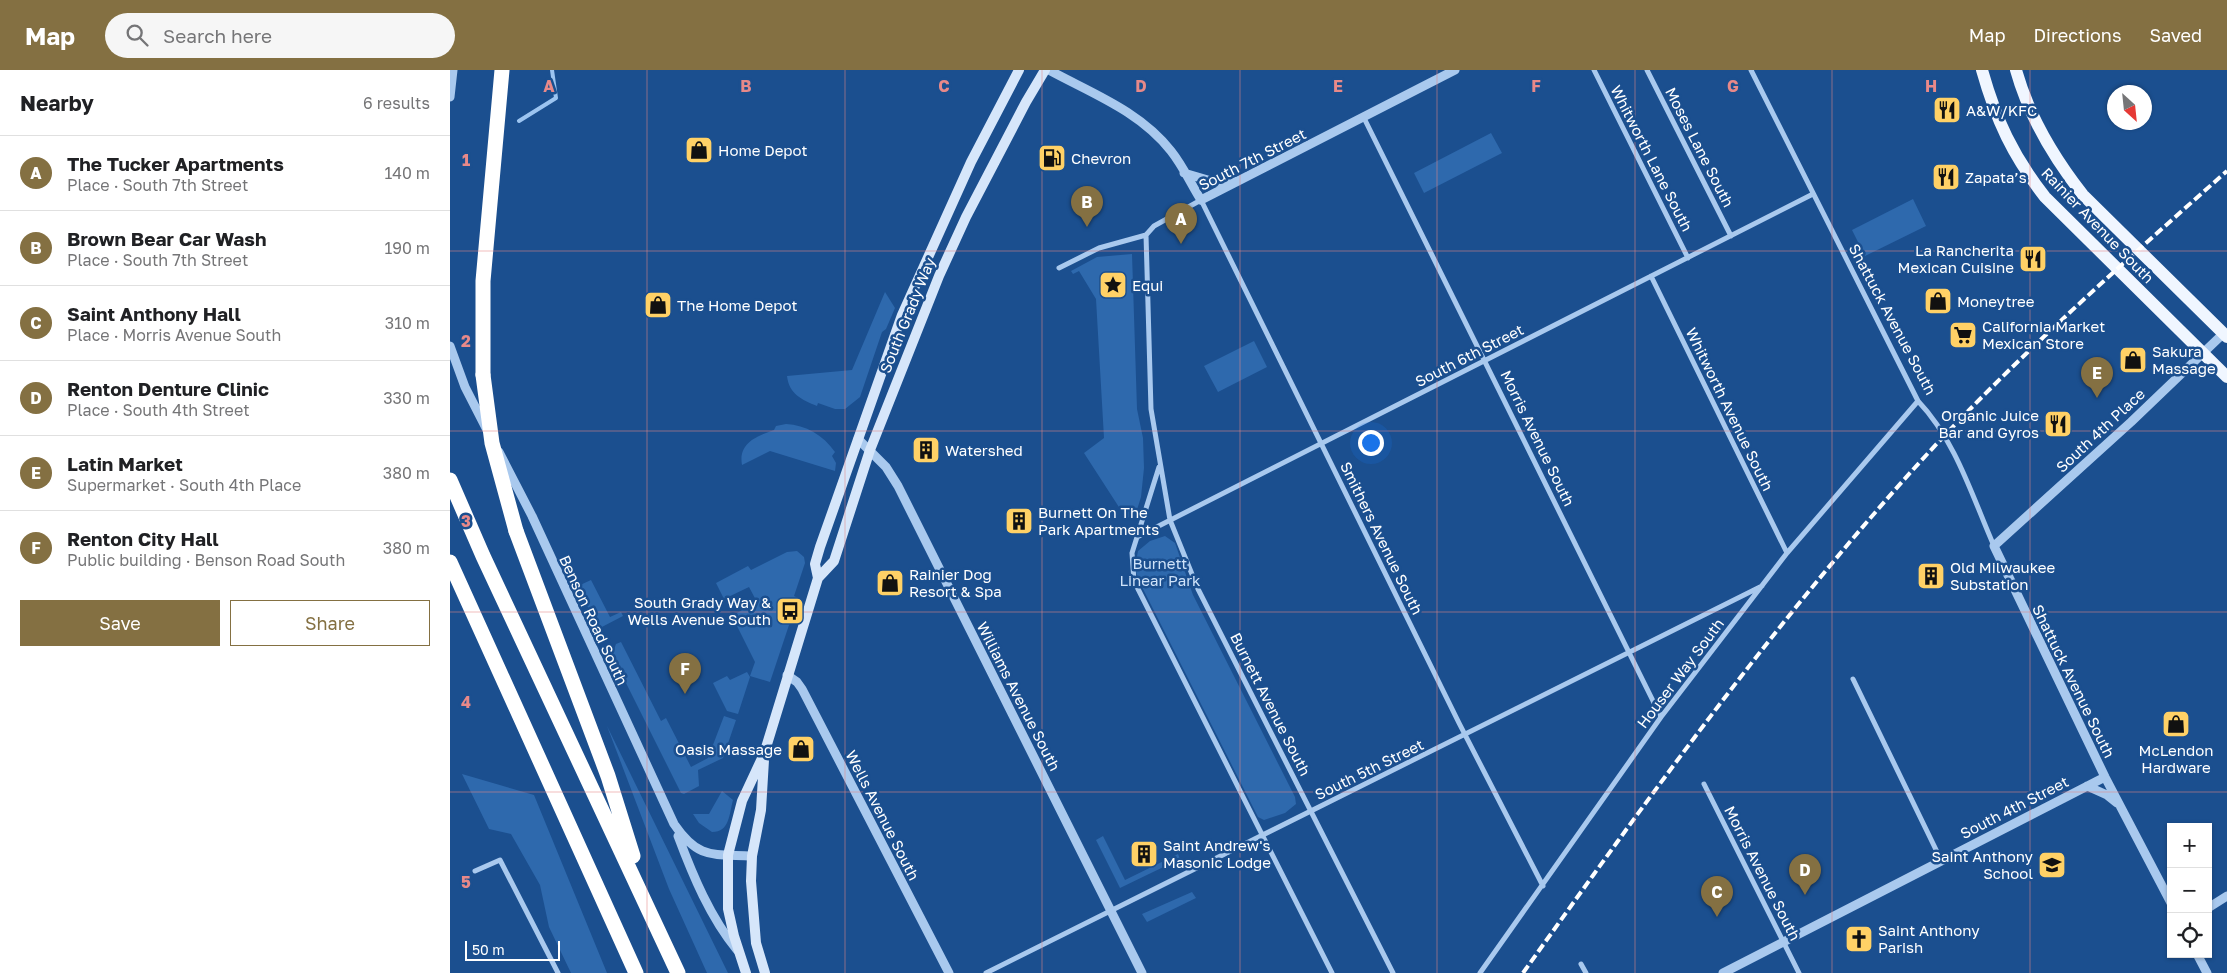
<!DOCTYPE html>
<meta charset="utf-8">
<style>
:root{--surface:#fff;--page:#f6f6f6;--text:#202124;--muted:#757577;--line:#e0e0e0;--accent:#847042}
body{margin:0;font-family:"Golos Text",sans-serif;background:var(--page);color:var(--text)}
.controls{position:absolute;right:15px;bottom:15px;display:grid;overflow:hidden;border-radius:0px;box-shadow:0 1px 4px #0004}
.controls button{width:45px;height:45px;display:grid;place-items:center;padding:0;border:0;border-bottom:1px solid var(--line);background:var(--surface);color:var(--text);font:25px sans-serif}
.compass{position:absolute;left:1657px;top:15px;width:45px;height:45px;border-radius:50%;background:var(--surface);box-shadow:0 1px 4px #0004;rotate:153deg}
.scale{position:absolute;left:15px;bottom:12px;width:95px;box-sizing:border-box;padding-left:5px;border:2px solid #fff;border-top:0;font-size:14px;line-height:18px;white-space:nowrap;color:#fff;-webkit-text-stroke:4px #1b4f8f;paint-order:stroke}
.you{position:absolute;left:920px;top:372px;width:18px;height:18px;margin:-12px;border:4px solid #fff;border-radius:50%;background:#1a73e8;box-shadow:0 0 0 8px #1a73e833}
.badge{display:grid;place-items:center;width:32px;height:32px;border-radius:50%;background:var(--accent);color:#fff;font-size:16px;font-weight:700}
.pin{position:absolute;translate:-50% -41px;filter:drop-shadow(0 1px 2px #0008)}
.pin::after{content:'';position:absolute;top:26px;width:18px;height:15px;background:inherit;clip-path:polygon(0 0,100% 0,50% 100%)}
.list{margin:0;padding:0;list-style:none}
h2{display:flex;justify-content:space-between;align-items:center;height:65px;margin:0;padding:0 20px;font-size:21px}
h2 small{font-size:16px;font-weight:400;color:var(--muted)}
.list li{display:grid;grid-template-columns:32px 1fr auto;gap:15px;align-items:center;box-sizing:border-box;height:75px;padding:0 20px;border-top:1px solid var(--line)}
.list b{display:block;font-size:19px;white-space:nowrap}
.list p{margin:0;font-size:16px;white-space:nowrap;color:var(--muted)}
.list em{font-size:16px;font-style:normal;color:var(--muted)}
.actions{display:flex;gap:10px;padding:15px 20px}
.actions a{flex:1;padding:11px 0;border:1px solid var(--accent);border-radius:0px;text-align:center;font-size:18px;color:var(--accent)}
.actions .main{background:var(--accent);color:#fff}
.icon{flex:none;width:28px;height:28px;fill:none;stroke:currentColor;stroke-width:2;stroke-linecap:round;stroke-linejoin:round}
.map{position:relative;flex:none;width:1777px;height:903px;overflow:hidden}
header{display:flex;align-items:center;gap:30px;box-sizing:border-box;height:70px;padding:0 25px;background:var(--accent);color:#fff}
header strong{font-size:24px}
nav{display:flex;gap:28px;margin-inline-start:auto;font-size:18px}
.search{width:350px;height:45px;background:var(--page);display:flex;align-items:center;gap:12px;box-sizing:border-box;padding:0 18px;border-radius:28px;color:var(--muted);font-size:19px}
main{display:flex}
aside{flex:1;background:var(--surface)}
.map>svg:first-child{display:block}
</style>
<header>
<strong>Map</strong>
<div class="search"><svg class="icon" aria-label="search" viewBox="0 0 24 24"><circle cx="10" cy="10" r="6"/><path d="M15 15l6 6"/></svg>Search here</div>
<nav><a>Map</a><a>Directions</a><a>Saved</a></nav>
</header>
<main>
<aside>
<h2>Nearby<small>6 results</small></h2>
<ul class="list">
<li><span class="badge">A</span><div><b>The Tucker Apartments</b><p>Place · South 7th Street</p></div><em>140 m</em></li>
<li><span class="badge">B</span><div><b>Brown Bear Car Wash</b><p>Place · South 7th Street</p></div><em>190 m</em></li>
<li><span class="badge">C</span><div><b>Saint Anthony Hall</b><p>Place · Morris Avenue South</p></div><em>310 m</em></li>
<li><span class="badge">D</span><div><b>Renton Denture Clinic</b><p>Place · South 4th Street</p></div><em>330 m</em></li>
<li><span class="badge">E</span><div><b>Latin Market</b><p>Supermarket · South 4th Place</p></div><em>380 m</em></li>
<li><span class="badge">F</span><div><b>Renton City Hall</b><p>Public building · Benson Road South</p></div><em>380 m</em></li>
</ul>
<div class="actions"><a class="main">Save</a><a>Share</a></div>
</aside>
<div class="map">
<svg width="1777" height="903" viewBox="0 0 1777 903">
<rect width="100%" height="100%" fill="#1b4f8f"/>
<path fill="#2e69ad" d="M1041,63L1052,83L974,123L964,103Z
M1463,129L1476,156L1415,186L1402,160Z
M682,184L687,339L693,368L694,398L691,427L685,446L676,448L634,383L654,368L646,229L629,201L623,204L621,201L647,187Z
M435,222L445,238L436,259L432,262L410,327L395,339H385L368,333L367,336C352,330 339,324 337,306L402,300Z
M804,271L817,297L768,322L754,296Z
M336,354C356,355 373,365 385,382L382,386L386,393L385,401L320,381L292,395C288,373 307,366 324,360L326,356Z
M715,466L725,473L743,525L845,727L846,734L835,743L814,750L808,747L688,509L685,497L688,481L700,471Z
M347,481L354,487L355,493L344,526L348,528L320,612L300,606L305,592L284,550L289,548L287,543L307,532L299,517L274,529L266,513L298,496L301,500L337,482Z
M141,510L160,547L171,542L173,546L148,559L128,516Z
M171,572L211,651L216,648L241,697L258,688L274,646L286,650L273,688L248,700L249,716L234,724L231,723L162,585L166,574Z
M297,602L300,607L288,644L277,641L263,613L277,606L280,610Z
M157,656L278,903H257L219,819Z
M12,704L84,725L157,903H121L99,857L90,815L61,764L39,759Z
M272,721L283,730C279,744 280,762 262,762L249,753L243,744H259Z
M653,766L675,810L728,784L730,789L670,818L646,770Z
M742,822L746,828L697,852L692,844Z"/>
<g fill="none" stroke-linecap="round" stroke-linejoin="round">
<path stroke="#9cc4f0" stroke-width="4" d="M69,51L106,28L102,0"/>
<path stroke="#a9c9ee" stroke-width="5" d="M1144,0L1238,188
M1197,0L1281,166
M1301,0L1468,331C1506,371 1522,426 1544,476
M914,48L1211,647
M696,165L701,339L720,450L748,519L943,903
M609,198L649,178L696,165L704,156L751,130L1009,653L1093,816
M1201,206L1337,483
M709,397L682,483L684,511L882,903
M687,467L1363,124
M1403,609L1491,790
M1254,714L1349,903
M25,801L50,790L108,903
M1131,894L1136,903
M536,903L1312,516
M1030,903L1211,647L1337,483L1468,331"/>
<path stroke="#a9c9ee" stroke-width="9" d="M599,0C641,23 690,41 721,81C733,96 741,114 751,130L1005,0
M0,27L3,0
M734,103L768,113L784,111
M0,276L15,317L37,360
M408,369L436,397L448,416L692,903
M49,382L82,446L224,754C249,790 262,784 302,786
M337,605L347,612L352,619L499,903
M1637,716L1657,725L1667,733
M228,766C243,806 260,847 287,880
M1721,833L1655,707L1544,476L1681,352L1774,263
M1758,838L1777,826
M1747,884L1757,903
M1273,903L1655,707"/>
<path stroke="#d6e6fa" stroke-width="10" d="M368,508L365,494L370,477L452,245L521,92L569,0
M314,690L311,740L302,786L301,811L306,873L315,903
M296,903L284,866L278,839V785L292,731L314,684L368,508L384,491L420,380L489,206L516,147L576,32L595,0"/>
<path stroke="#f0f6ff" stroke-width="12" d="M1532,0C1546,50 1563,86 1595,127L1777,307
M1566,0C1579,47 1604,88 1633,125L1777,267"/>
<path stroke="#fff" stroke-width="15" d="M33,305V211L52,0
M0,410L33,486L228,903
M66,461L158,706L183,786
M0,492L186,903"/>
<path stroke="#fff" stroke-width="4" stroke-dasharray="9 4" stroke-linecap="butt" d="M1073,903C1198,728 1324,553 1469,393C1564,289 1671,195 1777,101"/>
<path stroke="#fff" stroke-width="15" d="M33,305L42,373L66,461"/>
</g>
<path fill="none" stroke="#e88989" stroke-width="1" stroke-opacity="0.55" d="M197,0V903M395,0V903M592,0V903M790,0V903M987,0V903M1185,0V903M1382,0V903M1580,0V903M0,181H1777M0,361H1777M0,542H1777M0,722H1777"/>
<defs>
<symbol id="restaurant-square" viewBox="-11 -11 22 22"><rect x="-9" y="-9" width="18" height="18" rx="4" fill="#ffd166" stroke="#1b4f8f"/><path d="M-5-6h1v4h1v-4h1v4h1v-4h1v5L-1.5 .5V6h-2V.5L-5-1ZM5-6V6H3V1.5H1.5Q1.5-4 5-6Z" fill="#111"/></symbol>
<symbol id="shop-square" viewBox="-11 -11 22 22"><rect x="-9" y="-9" width="18" height="18" rx="4" fill="#ffd166" stroke="#1b4f8f"/><path d="M-5-2.5h2.3a2.7 3.5 0 0 1 5.4 0H5L5.5 6h-11ZM-1.5-2.5h3a1.5 2.3 0 0 0-3 0Z" fill="#111"/></symbol>
<symbol id="fuel-square" viewBox="-11 -11 22 22"><rect x="-9" y="-9" width="18" height="18" rx="4" fill="#ffd166" stroke="#1b4f8f"/><path d="M-5.5-6h7V0h2V4h1.3V-2.5L3-4.5l.8-.8L6-3V5H2.5V1h-1V6h-7ZM-4.2-4.7v3.2H.2V-4.7Z" fill="#111"/></symbol>
<symbol id="sight-square" viewBox="-11 -11 22 22"><rect x="-9" y="-9" width="18" height="18" rx="4" fill="#ffd166" stroke="#1b4f8f"/><path d="M0-6L1.8-2.2L6-1.7L2.9 1.2L3.7 5.4L0 3.3L-3.7 5.4L-2.9 1.2L-6-1.7L-1.8-2.2Z" fill="#111"/></symbol>
<symbol id="supermarket-square" viewBox="-11 -11 22 22"><rect x="-9" y="-9" width="18" height="18" rx="4" fill="#ffd166" stroke="#1b4f8f"/><path d="M-6-5.5h2.5l.6 2H6L4.5 2H-2.5L-4.4-4H-6ZM-1.5 3.2a1.3 1.3 0 1 0 .1 0ZM3 3.2a1.3 1.3 0 1 0 .1 0Z" fill="#111"/></symbol>
<symbol id="building-square" viewBox="-11 -11 22 22"><rect x="-9" y="-9" width="18" height="18" rx="4" fill="#ffd166" stroke="#1b4f8f"/><path d="M-4-6H4V6H1V3H-1V6H-4ZM-2.5-4.3h1.7v1.8h-1.7ZM.8-4.3h1.7v1.8H.8ZM-2.5-1h1.7V.8h-1.7ZM.8-1h1.7V.8H.8Z" fill="#111"/></symbol>
<symbol id="bus-square" viewBox="-11 -11 22 22"><rect x="-9" y="-9" width="18" height="18" rx="4" fill="#ffd166" stroke="#1b4f8f"/><path d="M-5-6H5V4H4V6H2V4H-2V6H-4V4H-5ZM-3.5-4V0h7V-4ZM-3.5 1.2v1.5H-2V1.2ZM2 1.2v1.5H3.5V1.2Z" fill="#111"/></symbol>
<symbol id="school-square" viewBox="-11 -11 22 22"><rect x="-9" y="-9" width="18" height="18" rx="4" fill="#ffd166" stroke="#1b4f8f"/><path d="M0-5L7-2L0 1L-7-2ZM-4 1L0 2.5L4 1V4Q0 6-4 4Z" fill="#111"/></symbol>
<symbol id="church-square" viewBox="-11 -11 22 22"><rect x="-9" y="-9" width="18" height="18" rx="4" fill="#ffd166" stroke="#1b4f8f"/><path d="M-1.2-6h2.4v3.5h3.3v2.4h-3.3V6h-2.4V-.1h-3.3v-2.4h3.3Z" fill="#111"/></symbol>
</defs>
<g fill-rule="evenodd">
<use href="#restaurant-square" x="1481" y="24" width="32" height="32"/>
<use href="#shop-square" x="233" y="64" width="32" height="32"/>
<use href="#fuel-square" x="586" y="72" width="32" height="32"/>
<use href="#restaurant-square" x="1480" y="91" width="32" height="32"/>
<use href="#restaurant-square" x="1567" y="173" width="32" height="32"/>
<use href="#sight-square" x="647" y="199" width="32" height="32"/>
<use href="#shop-square" x="1472" y="215" width="32" height="32"/>
<use href="#shop-square" x="192" y="219" width="32" height="32"/>
<use href="#supermarket-square" x="1497" y="249" width="32" height="32"/>
<use href="#shop-square" x="1667" y="274" width="32" height="32"/>
<use href="#restaurant-square" x="1592" y="338" width="32" height="32"/>
<use href="#building-square" x="460" y="364" width="32" height="32"/>
<use href="#building-square" x="553" y="435" width="32" height="32"/>
<use href="#building-square" x="1465" y="490" width="32" height="32"/>
<use href="#shop-square" x="424" y="497" width="32" height="32"/>
<use href="#bus-square" x="324" y="525" width="32" height="32"/>
<use href="#shop-square" x="1710" y="638" width="32" height="32"/>
<use href="#shop-square" x="335" y="663" width="32" height="32"/>
<use href="#building-square" x="678" y="768" width="32" height="32"/>
<use href="#school-square" x="1586" y="779" width="32" height="32"/>
<use href="#church-square" x="1393" y="853" width="32" height="32"/>
</g>
<g text-anchor="middle" dominant-baseline="central" stroke-width="5" stroke-linejoin="round" paint-order="stroke">
<g font-size="15" fill="#fff" stroke="#1b4f8f" text-anchor="start">
<text x="1516" y="40">A&amp;W/KFC</text>
<text x="268" y="80">Home Depot</text>
<text x="621" y="88">Chevron</text>
<text x="1515" y="107">Zapata’s</text>
<text x="1564" y="180" text-anchor="end">La Rancherita<tspan x="1564" dy="17">Mexican Cuisine</tspan></text>
<text x="682" y="215">Equi</text>
<text x="1507" y="231">Moneytree</text>
<text x="227" y="235">The Home Depot</text>
<text x="1532" y="256">California Market<tspan x="1532" dy="17">Mexican Store</tspan></text>
<text x="1702" y="281">Sakura<tspan x="1702" dy="17">Massage</tspan></text>
<text x="1589" y="345" text-anchor="end">Organic Juice<tspan x="1589" dy="17">Bar and Gyros</tspan></text>
<text x="495" y="380">Watershed</text>
<text x="588" y="442">Burnett On The<tspan x="588" dy="17">Park Apartments</tspan></text>
<text x="1500" y="497">Old Milwaukee<tspan x="1500" dy="17">Substation</tspan></text>
<text x="459" y="504">Rainier Dog<tspan x="459" dy="17">Resort &amp; Spa</tspan></text>
<text x="321" y="532" text-anchor="end">South Grady Way &amp;<tspan x="321" dy="17">Wells Avenue South</tspan></text>
<text x="332" y="679" text-anchor="end">Oasis Massage</text>
<text x="1726" y="680" text-anchor="middle">McLendon<tspan x="1726" dy="17">Hardware</tspan></text>
<text x="713" y="775">Saint Andrew's<tspan x="713" dy="17">Masonic Lodge</tspan></text>
<text x="1583" y="786" text-anchor="end">Saint Anthony<tspan x="1583" dy="17">School</tspan></text>
<text x="1428" y="860">Saint Anthony<tspan x="1428" dy="17">Parish</tspan></text>
</g>
<g font-size="15" fill="#fff" stroke="#1b4f8f">
<text transform="translate(1250 77) rotate(63)">Moses Lane South</text>
<text transform="translate(1202 88) rotate(63)">Whitworth Lane South</text>
<text transform="translate(802 89) rotate(-27)">South 7th Street</text>
<text transform="translate(1648 155) rotate(46)">Rainier Avenue South</text>
<text transform="translate(457 245) rotate(-68)">South Grady Way</text>
<text transform="translate(1443 249) rotate(62)">Shattuck Avenue South</text>
<text transform="translate(1019 285) rotate(-27)">South 6th Street</text>
<text transform="translate(1280 339) rotate(64)">Whitworth Avenue South</text>
<text transform="translate(1650 360) rotate(-43)">South 4th Place</text>
<text transform="translate(1088 368) rotate(64)">Morris Avenue South</text>
<text transform="translate(932 468) rotate(64)">Smithers Avenue South</text>
<text transform="translate(144 550) rotate(65)">Benson Road South</text>
<text transform="translate(1230 603) rotate(-53)">Houser Way South</text>
<text transform="translate(1624 611) rotate(64)">Shattuck Avenue South</text>
<text transform="translate(569 626) rotate(63)">Williams Avenue South</text>
<text transform="translate(821 634) rotate(63)">Burnett Avenue South</text>
<text transform="translate(919 699) rotate(-26)">South 5th Street</text>
<text transform="translate(1564 737) rotate(-27)">South 4th Street</text>
<text transform="translate(433 745) rotate(63)">Wells Avenue South</text>
<text transform="translate(1313 803) rotate(63)">Morris Avenue South</text>
</g>
<g font-size="15" fill="#cfe3fa" stroke="#1b4f8f">
<text x="710" y="493">Burnett<tspan x="710" dy="17">Linear Park</tspan></text>
</g>
</g>
<g font-size="16" text-anchor="middle" font-weight="bold" fill="#e88989" stroke="#1b4f8f" stroke-width="5" stroke-linejoin="round" paint-order="stroke">
<text x="99" y="22">A</text>
<text x="296" y="22">B</text>
<text x="494" y="22">C</text>
<text x="691" y="22">D</text>
<text x="888" y="22">E</text>
<text x="1086" y="22">F</text>
<text x="1283" y="22">G</text>
<text x="1481" y="22">H</text>
<text x="16" y="96">1</text>
<text x="16" y="277">2</text>
<text x="16" y="457">3</text>
<text x="16" y="638">4</text>
<text x="16" y="818">5</text>
</g>
</svg>
<div class="controls">
<button>+</button>
<button>−</button>
<button><svg class="icon" aria-label="locate" viewBox="0 0 24 24"><circle cx="12" cy="12" r="6"/><path d="M12 2v4M12 18v4M2 12h4M18 12h4"/></svg></button>
</div>
<svg class="compass" viewBox="-18 -18 36 36"><path d="M0-13l5 13h-10z" fill="#e53935"/><path d="M0 13l5-13h-10z" fill="#757577"/></svg>
<div class="scale">50 m</div>
<div class="you"></div>
<div class="pin badge" style="left:731px;top:174px">A</div>
<div class="pin badge" style="left:637px;top:157px">B</div>
<div class="pin badge" style="left:1267px;top:847px">C</div>
<div class="pin badge" style="left:1355px;top:825px">D</div>
<div class="pin badge" style="left:1647px;top:328px">E</div>
<div class="pin badge" style="left:235px;top:624px">F</div>
</div>
</main>
